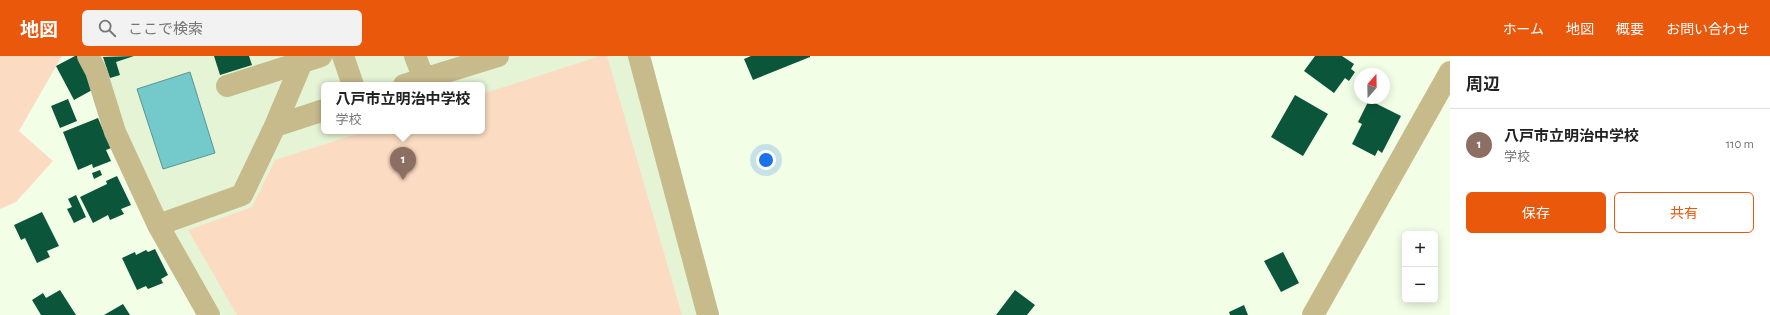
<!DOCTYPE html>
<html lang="ja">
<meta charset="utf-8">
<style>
:root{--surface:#fff;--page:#f2f2f2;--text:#222;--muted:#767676;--line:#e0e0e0;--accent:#ea580c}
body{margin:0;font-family:"Alegreya Sans","Noto Sans JP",sans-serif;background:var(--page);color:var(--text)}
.controls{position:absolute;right:12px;bottom:12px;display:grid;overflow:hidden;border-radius:6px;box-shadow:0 2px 10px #0003}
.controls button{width:36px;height:36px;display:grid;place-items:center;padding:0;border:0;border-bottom:1px solid var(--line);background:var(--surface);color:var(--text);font:20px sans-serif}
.compass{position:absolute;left:1354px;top:12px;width:36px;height:36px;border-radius:50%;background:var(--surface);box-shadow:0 2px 10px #0003;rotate:20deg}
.you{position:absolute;left:766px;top:104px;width:14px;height:14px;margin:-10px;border:3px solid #fff;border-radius:50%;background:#1a73e8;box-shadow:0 0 0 6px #1a73e833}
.badge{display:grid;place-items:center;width:26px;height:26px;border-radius:50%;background:var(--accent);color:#fff;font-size:13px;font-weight:700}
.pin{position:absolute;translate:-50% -33px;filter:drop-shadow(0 1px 2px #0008)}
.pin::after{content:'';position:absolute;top:21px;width:14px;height:12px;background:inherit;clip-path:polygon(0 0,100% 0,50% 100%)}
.popup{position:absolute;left:321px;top:26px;width:164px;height:52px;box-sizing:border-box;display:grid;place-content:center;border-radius:6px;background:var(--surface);filter:drop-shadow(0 1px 3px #0005);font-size:13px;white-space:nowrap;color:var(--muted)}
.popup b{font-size:15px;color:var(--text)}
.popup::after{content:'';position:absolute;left:50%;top:100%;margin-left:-8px;border:8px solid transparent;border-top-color:var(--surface)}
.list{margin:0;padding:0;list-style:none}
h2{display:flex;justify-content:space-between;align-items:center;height:52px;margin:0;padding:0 16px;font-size:17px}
h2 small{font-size:13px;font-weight:400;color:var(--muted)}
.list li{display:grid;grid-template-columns:26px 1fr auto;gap:12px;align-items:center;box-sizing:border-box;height:72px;padding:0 16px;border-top:1px solid var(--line)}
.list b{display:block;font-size:15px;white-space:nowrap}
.list p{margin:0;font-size:13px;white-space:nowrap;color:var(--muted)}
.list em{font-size:13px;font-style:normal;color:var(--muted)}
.actions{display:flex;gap:8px;padding:12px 16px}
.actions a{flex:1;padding:9px 0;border:1px solid var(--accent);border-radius:6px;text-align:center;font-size:14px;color:var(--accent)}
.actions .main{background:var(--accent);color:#fff}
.icon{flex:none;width:22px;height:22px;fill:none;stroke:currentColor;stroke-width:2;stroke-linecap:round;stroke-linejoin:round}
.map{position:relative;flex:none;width:1450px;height:259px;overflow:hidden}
header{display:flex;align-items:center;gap:24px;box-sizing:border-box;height:56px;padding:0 20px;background:var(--accent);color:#fff}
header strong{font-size:19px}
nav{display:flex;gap:22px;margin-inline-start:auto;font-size:14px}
.search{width:280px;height:36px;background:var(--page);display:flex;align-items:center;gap:10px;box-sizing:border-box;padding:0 14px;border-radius:6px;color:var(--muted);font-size:15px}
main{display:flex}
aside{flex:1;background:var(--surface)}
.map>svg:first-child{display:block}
</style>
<header>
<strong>地図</strong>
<div class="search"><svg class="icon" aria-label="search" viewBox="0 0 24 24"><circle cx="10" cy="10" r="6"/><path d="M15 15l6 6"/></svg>ここで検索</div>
<nav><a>ホーム</a><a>地図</a><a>概要</a><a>お問い合わせ</a></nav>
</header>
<main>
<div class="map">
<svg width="1450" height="259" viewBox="0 0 1450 259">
<rect width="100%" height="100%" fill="#f3fee7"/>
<path fill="#e5f4d5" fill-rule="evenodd" d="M95,0H629L697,259H216L165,170ZM324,29H482V75H324Z"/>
<path fill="#fbdcc3" d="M0,0H62L19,75L53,105L16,146L0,153Z
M600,0H607L682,259H237L188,174L252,151L275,104L366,75H482V38Z"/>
<path fill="#74cacb" stroke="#589593" d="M190,16L215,97L163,113L137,33Z"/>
<path fill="#0b563b" d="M75,0H81L94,33L74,44L56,10Z
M134,0L116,6L120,19L110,22L103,1Z
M214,0H249L252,9L220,19Z
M751,0H810V1L753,24L744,3Z
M1315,0H1342L1354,8L1351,13L1355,16L1349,25L1345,22L1334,37L1304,15Z
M1295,39L1328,58L1303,100L1271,81Z
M68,43L77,65L60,72L51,50Z
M1369,44L1401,60L1382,97L1378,94L1375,100L1352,88L1362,68L1358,66Z
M98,62L103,74L116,90L106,94L111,105L93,112L92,108L78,114L63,76Z
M100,114L102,119L94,123L92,117Z
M117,120L131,149L121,153L124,158L110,164L108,159L93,167L80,141L107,128L106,125Z
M76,139L86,161L74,167L67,153L72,151L68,143Z
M42,156L59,190L47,195L50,201L37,207L25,182L21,184L14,169Z
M155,193L168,219L161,223L163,227L148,233L146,230L137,234L122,202L135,196L136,199L146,194L148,196Z
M1283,196L1299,227L1281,236L1264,205Z
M60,234L76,259H41L32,244L43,237L46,242Z
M1015,234L1035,249L1027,259H996Z
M123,248L130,259H104Z
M1244,249L1248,259H1230L1229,256Z"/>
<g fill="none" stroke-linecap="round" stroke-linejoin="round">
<path stroke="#c7ba8b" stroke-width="22" d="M88,0L96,15L115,76L158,169L209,259
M343,0L353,29
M415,0L424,23
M639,0L708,259
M404,29L498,0
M227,30L321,0
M275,70L302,6
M158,169L242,139L275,70L324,54
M1313,259L1450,16"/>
</g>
</svg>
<div class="controls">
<button>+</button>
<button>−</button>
</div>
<svg class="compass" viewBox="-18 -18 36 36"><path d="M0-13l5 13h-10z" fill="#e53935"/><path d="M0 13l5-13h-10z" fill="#767676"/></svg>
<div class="you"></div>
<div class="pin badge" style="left:403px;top:124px;background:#8d6e63">1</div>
<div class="popup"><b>八戸市立明治中学校</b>学校</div>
</div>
<aside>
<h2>周辺<small></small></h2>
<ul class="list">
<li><span class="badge" style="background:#8d6e63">1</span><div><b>八戸市立明治中学校</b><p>学校</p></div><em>110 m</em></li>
</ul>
<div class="actions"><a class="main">保存</a><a>共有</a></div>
</aside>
</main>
